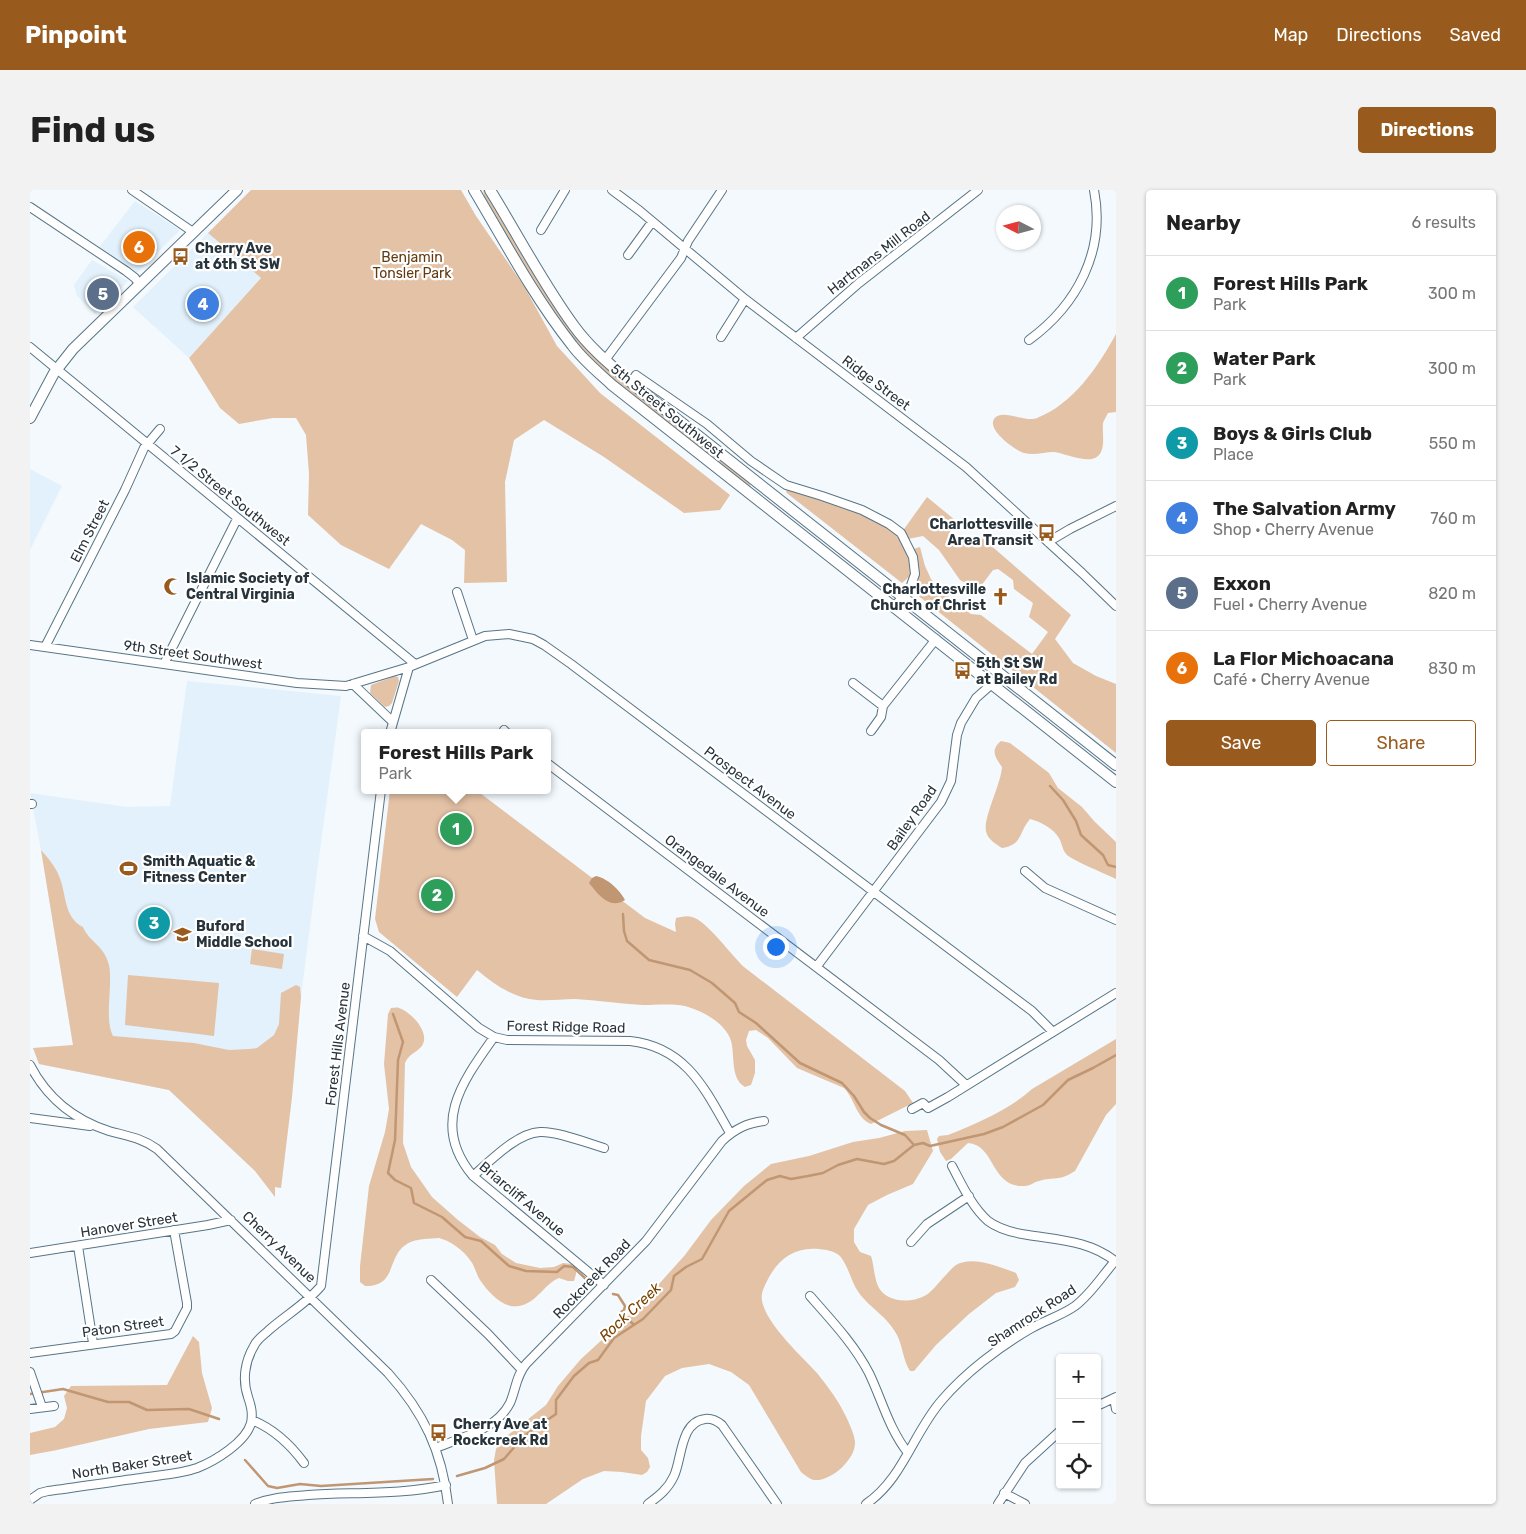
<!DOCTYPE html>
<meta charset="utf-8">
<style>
:root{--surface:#fff;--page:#f2f2f2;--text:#222;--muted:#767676;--line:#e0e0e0;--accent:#985b1d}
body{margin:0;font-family:Rubik,sans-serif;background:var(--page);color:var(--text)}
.controls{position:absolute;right:15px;bottom:15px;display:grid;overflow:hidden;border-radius:5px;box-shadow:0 1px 4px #0004}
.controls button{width:45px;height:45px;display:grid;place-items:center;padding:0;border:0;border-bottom:1px solid var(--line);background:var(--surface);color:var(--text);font:25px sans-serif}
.compass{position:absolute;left:966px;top:15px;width:45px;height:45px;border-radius:50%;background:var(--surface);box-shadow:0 1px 4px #0004;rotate:276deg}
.you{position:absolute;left:745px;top:756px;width:18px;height:18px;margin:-12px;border:4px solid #fff;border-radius:50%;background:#1a73e8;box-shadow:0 0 0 8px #1a73e833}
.badge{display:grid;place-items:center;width:32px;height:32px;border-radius:50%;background:var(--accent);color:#fff;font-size:16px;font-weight:700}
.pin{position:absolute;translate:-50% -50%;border:2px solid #fff;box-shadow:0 1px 5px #0006}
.popup{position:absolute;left:331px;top:539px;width:190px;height:65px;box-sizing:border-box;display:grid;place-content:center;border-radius:5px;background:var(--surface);filter:drop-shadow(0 1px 4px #0005);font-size:16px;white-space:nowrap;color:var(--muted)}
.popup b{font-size:19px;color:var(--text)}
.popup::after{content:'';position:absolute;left:50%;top:100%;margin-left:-10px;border:10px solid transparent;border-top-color:var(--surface)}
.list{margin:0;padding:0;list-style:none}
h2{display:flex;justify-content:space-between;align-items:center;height:65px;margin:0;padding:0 20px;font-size:21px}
h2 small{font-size:16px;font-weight:400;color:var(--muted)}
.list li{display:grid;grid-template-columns:32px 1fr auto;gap:15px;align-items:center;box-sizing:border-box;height:75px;padding:0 20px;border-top:1px solid var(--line)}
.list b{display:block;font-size:19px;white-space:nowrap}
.list p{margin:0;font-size:16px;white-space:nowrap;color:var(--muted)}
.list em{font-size:16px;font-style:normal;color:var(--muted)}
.actions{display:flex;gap:10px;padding:15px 20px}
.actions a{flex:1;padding:11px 0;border:1px solid var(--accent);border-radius:5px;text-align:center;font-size:18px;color:var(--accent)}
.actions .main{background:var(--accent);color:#fff}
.icon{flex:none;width:28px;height:28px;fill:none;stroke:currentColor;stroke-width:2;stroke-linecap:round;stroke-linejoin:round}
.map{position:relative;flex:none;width:1086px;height:1314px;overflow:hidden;border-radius:5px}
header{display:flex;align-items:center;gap:30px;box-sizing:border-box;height:70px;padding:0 25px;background:var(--accent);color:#fff}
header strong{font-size:24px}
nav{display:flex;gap:28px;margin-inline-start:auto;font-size:18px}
.intro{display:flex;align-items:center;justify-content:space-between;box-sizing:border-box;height:120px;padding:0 30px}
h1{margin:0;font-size:35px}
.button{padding:12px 22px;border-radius:5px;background:var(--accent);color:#fff;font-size:18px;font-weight:700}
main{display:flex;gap:30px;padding:0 30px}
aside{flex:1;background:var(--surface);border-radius:5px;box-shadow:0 1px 4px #0004}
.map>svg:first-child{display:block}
</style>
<header>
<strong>Pinpoint</strong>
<nav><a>Map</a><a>Directions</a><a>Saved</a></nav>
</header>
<div class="intro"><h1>Find us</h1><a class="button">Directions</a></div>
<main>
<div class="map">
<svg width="1086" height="1314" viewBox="0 0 1086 1314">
<rect width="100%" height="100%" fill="#f3f9fd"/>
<path fill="#e2f1fb" d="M105,11L150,40L104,86L67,60Z
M178,43L231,88L159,168L103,117Z
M62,70L98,91L65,124L47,106L44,95Z
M0,279L32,296L0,360Z
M157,491L311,506L287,682L270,814L262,907L251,998L245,997V1007L225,981L139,900L9,874L3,858L43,855L11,660L0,603L97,617L140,616Z"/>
<path fill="#e4c2a6" d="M221,0H431L446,26L494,96L527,156L570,203L700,305L690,320L654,323L574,267L514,230L484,250L475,292L477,392L434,393L435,360L422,350L391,334L359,379L311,355L278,325L279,284L276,245L266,228H243L209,234L190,218L159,168L231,88L178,43Z
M453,0H454L532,127L718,289L722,301L585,193L567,176L537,142L509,100L455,10Z
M1086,144V222L1078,223C1076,227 1074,230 1073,233C1072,243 1076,259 1068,266C1059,275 1035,263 1024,262C1014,262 1004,266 994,263C985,260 957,240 964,229C971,218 996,233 1007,228C1043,214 1068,177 1086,144Z
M757,299L812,315L859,336L867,342L878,361L882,379L880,386L872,393L758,304L756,302Z
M897,307L925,330L917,339L938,356L950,346L1041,425L1025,449L1043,473L1066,486L1086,494V563L886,404C891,389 887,374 883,359L890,357L895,376L901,389L923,411L941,424L951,425L1002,464L1018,442L999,427L1003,413L984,399L983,390L968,379L963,380L948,400L930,390L909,360L893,346L878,349L872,342Z
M365,486L368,487L369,491L362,513L359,516L355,517L340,503L341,495Z
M971,551L980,553L1019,583L1028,598L1052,617L1065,632L1086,652V689C1076,684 1044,671 1037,665C1032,660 1032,653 1029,648C1023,638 1011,632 1000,629C988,643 993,655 972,658C966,654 957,649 956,641C953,628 971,594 972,577C965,567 960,560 971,551Z
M360,600H446L615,728L646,742L645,734L646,728C650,727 658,725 662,727C676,730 702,766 714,777L875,901L883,913L841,934C826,928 825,909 814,898L767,878L738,848L726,840L719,841L716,850L717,856L725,870V883L721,895L715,897C699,888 706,862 700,848C693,832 674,822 658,817C647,813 625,815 613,815C590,814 567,810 545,809C532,809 519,811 507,810C483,808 464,794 447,780L427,807L349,742L345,729Z
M11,660C18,668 25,676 29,686C37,704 33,727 53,737C59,752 74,755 79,775C83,795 74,829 83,846L164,853L199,860L219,859L227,858L244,845L249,834L251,803L266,795L270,797L271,807L262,907L251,998L245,997V1007L225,981L139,900L9,874L3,858L43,855Z
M222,759L254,764L252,779L220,774Z
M98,785L189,793L184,846L95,835Z
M361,818C364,818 367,817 369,818C381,822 399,841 393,854C389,862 380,862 375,873L373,953L381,977L402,1007L428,1030L450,1047L465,1055L472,1064L486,1073L510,1078L524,1077L533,1073L542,1074L546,1077V1084L544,1091H538L529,1088C514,1094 507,1113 489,1116C473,1119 458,1102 450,1090C446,1084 445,1076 440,1070C433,1060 421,1051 409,1048C405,1048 399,1049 394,1049C350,1053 374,1097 335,1096L330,1092V1076L339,996L355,942L359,919L354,874L358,824Z
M1086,849V914L1076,925L1045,981C1028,992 1025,986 1009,991C1004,992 1000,996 995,996C960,998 966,955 938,953L921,969L916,971L910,962L907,949L909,946L918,945C947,933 979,920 1002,899Z
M897,940L903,961L883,994L857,1005L838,1015L824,1039V1052L830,1062L841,1066C844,1075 844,1087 848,1096C856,1114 885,1114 899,1103C907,1096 920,1079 926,1075C942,1065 970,1077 986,1083L989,1090L985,1097L966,1103L939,1124L906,1155L884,1181H880C873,1170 873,1157 867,1145C857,1126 841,1119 829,1103C821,1092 819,1077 810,1066C804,1061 797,1060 789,1059C759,1056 743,1075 733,1100C723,1123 773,1167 787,1183C795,1193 805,1206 811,1217C815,1224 825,1244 825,1252C826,1269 801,1292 784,1290C779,1289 775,1285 771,1282L719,1195L701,1182L679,1174L652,1178L635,1186L616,1211L611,1246V1260L618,1268L620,1277L617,1282L612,1285L592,1282L574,1281L553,1289L516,1314H467L464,1270L466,1259L473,1249L516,1215L528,1196L551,1169L611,1114L655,1065L681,1030L714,996L741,974L779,966L823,952L849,948L875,941Z
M163,1146L169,1152L172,1183L182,1218L178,1232L119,1239L27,1260L0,1265V1243L25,1237L34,1229L37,1218L34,1206L41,1196L137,1195Z"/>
<path fill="#c19672" d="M566,686C577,688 590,700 595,710C579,720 568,704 559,693L562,688Z"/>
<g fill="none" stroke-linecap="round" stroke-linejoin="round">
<path stroke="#c19672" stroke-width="2.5" d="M1020,596L1033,610L1046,631L1051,645L1073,665L1078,675L1086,677
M593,724L594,741L597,751L619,770L660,780L682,793L705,813L709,822L726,833L770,873L812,893L824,906L834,922L840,928L851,935L875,945L884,955
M363,824L373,852L368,870L365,950L358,983L365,990L381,998L384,1013L412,1027L435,1047L451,1051L479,1076L496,1081L527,1082L534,1076L543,1077L557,1090
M583,1104L588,1105L595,1116L594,1120L591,1122L592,1128L599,1130L604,1135
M0,1204L33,1199L78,1212H99L117,1220L159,1219L189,1229
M215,1270L238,1296L247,1298L270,1294L291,1296L403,1289
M427,1286L455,1278L474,1269L494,1246L526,1224V1210L544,1186L559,1173L568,1170L584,1148L613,1129L641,1100L644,1086L656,1077L672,1069L699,1021L737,990L750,986L761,989L778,986L793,983L808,975L827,969L854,974L864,971L884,955L893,953L900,956L954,944L973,937L1013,915L1038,890L1063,878L1086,865"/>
<defs>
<path id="minor" d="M102,0L163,42
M582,0L610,21L715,109L936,277L1052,383L1086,416
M0,17L96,81L105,88L110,95
M511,40L535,0
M598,65L622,32
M691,147L715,109
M766,148L829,93L948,0
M999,150C1047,115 1076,61 1064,0
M0,157L385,474
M575,170L651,68L658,51L692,0
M601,192L606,185L677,234L721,271L756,295L792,306L832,320L859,334L871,343L883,367L885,384L880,398L864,417
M1018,352L1040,339L1086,316
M427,402L443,450
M0,455L267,493L316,496L379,477L455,446L479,444L503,449L514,455L541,474L1002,821L1023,842
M15,457L95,300L114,258L130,239
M134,474L207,329
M823,493L853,516
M323,494L363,532
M474,540L477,543
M841,541L851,527L853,516L906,449
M360,543L379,477
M517,573L909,870L936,895
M0,614H2
M995,681L1015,698L1086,730
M333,746L360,761L449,838L464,847L477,850L600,851C656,857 675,899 700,943
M787,776L911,612L921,591L927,545L931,533L946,508L972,485
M464,847C432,892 400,935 443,986L574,1095
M0,875C17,908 45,930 79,941C97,946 112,948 127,959L358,1183C394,1223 412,1261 418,1314
M882,919L893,913L898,918L918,907L1086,803
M0,928L60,936
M922,976C932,995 942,1017 958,1031C970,1040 984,1043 998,1045C1029,1050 1061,1051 1086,1072
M443,986C460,971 487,943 510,942C527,941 557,953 574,958
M881,1052L897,1034L939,1006
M48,1056L63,1153
M0,1063L178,1035L201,1030
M401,1090L458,1144L492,1180
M780,1106C801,1130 824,1154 839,1183C852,1210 859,1239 878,1263
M0,1163L141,1144L145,1141L157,1118V1113L144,1040
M0,1182L12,1217
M1084,1208L1086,1219
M1067,1216L1086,1207
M0,1219L24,1216
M222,1230C244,1239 260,1254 274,1273
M406,1258C432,1247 466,1240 480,1213C486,1199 486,1186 496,1174L616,1051L692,951C705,939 717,933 734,931
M974,1303L995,1314
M0,1310L10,1303L18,1301C49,1297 80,1292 111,1288C130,1285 150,1284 167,1278C185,1271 216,1252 221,1233C223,1223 221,1216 218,1207C212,1190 215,1171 224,1156C227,1149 234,1145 239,1140C256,1125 277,1113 291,1096L351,600
M225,1314C242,1307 259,1307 278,1305C323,1302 371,1305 416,1295
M618,1314C629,1306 638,1299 644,1286C652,1269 650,1232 675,1229C682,1228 687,1231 692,1235L747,1314
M836,1314C873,1289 883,1243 912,1210C935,1183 969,1157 1000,1139C1015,1130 1031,1126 1045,1116C1061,1104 1072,1086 1085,1071
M968,1314L995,1273L1030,1241"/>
<path id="major" d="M444,0C475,52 504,107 542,155C553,170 568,182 582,195L1086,592
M460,0C488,45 513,94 544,136C562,161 587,180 610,200L1086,575
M0,228L24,183L43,159L207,0"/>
</defs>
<use href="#minor" stroke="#587586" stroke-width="10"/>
<use href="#major" stroke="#587586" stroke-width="12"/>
<use href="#minor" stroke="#fff" stroke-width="8"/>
<use href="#major" stroke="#fff" stroke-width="10"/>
</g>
<defs>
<symbol id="bus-bare" viewBox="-9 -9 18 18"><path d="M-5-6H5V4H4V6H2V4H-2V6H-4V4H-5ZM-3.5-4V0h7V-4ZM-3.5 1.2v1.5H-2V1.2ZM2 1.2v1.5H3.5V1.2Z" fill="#985b1d" stroke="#fff" stroke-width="2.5" paint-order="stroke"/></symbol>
<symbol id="mosque-bare" viewBox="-9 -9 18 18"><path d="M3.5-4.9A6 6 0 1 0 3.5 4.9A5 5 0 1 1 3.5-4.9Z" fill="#985b1d" stroke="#fff" stroke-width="2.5" paint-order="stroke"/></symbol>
<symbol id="church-bare" viewBox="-9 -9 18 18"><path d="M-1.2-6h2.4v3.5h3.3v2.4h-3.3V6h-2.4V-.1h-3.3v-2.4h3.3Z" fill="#985b1d" stroke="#fff" stroke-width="2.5" paint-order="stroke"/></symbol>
<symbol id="stadium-bare" viewBox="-9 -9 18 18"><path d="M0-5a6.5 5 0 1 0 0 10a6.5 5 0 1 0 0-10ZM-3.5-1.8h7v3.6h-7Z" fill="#985b1d" stroke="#fff" stroke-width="2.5" paint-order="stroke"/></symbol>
<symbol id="school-bare" viewBox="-9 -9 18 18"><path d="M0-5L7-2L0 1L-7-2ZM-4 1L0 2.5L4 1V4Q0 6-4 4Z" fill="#985b1d" stroke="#fff" stroke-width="2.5" paint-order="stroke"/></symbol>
</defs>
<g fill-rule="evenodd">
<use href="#bus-bare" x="138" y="54" width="25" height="25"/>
<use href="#bus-bare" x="1004" y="330" width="25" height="25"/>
<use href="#mosque-bare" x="130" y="384" width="25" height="25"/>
<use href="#church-bare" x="958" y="394" width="25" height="25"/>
<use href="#bus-bare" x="920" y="468" width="25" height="25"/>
<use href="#stadium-bare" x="86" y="666" width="25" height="25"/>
<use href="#school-bare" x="140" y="732" width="25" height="25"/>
<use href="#bus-bare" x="396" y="1230" width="25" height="25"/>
</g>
<g text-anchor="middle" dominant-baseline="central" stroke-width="4.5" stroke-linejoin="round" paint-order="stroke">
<g font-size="14" font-weight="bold" fill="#28343c" stroke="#fff" text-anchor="start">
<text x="165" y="58">Cherry Ave<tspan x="165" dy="16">at 6th St SW</tspan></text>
<text x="1003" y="334" text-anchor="end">Charlottesville<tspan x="1003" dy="16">Area Transit</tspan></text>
<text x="156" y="388">Islamic Society of<tspan x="156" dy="16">Central Virginia</tspan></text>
<text x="956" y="399" text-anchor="end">Charlottesville<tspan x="956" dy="16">Church of Christ</tspan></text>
<text x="946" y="473">5th St SW<tspan x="946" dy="16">at Bailey Rd</tspan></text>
<text x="113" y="671">Smith Aquatic &amp;<tspan x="113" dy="16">Fitness Center</tspan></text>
<text x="166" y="736">Buford<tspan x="166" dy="16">Middle School</tspan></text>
<text x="423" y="1234">Cherry Ave at<tspan x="423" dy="16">Rockcreek Rd</tspan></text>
</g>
<g font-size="14" fill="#28343c" stroke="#fff">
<text transform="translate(849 63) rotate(-38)">Hartmans Mill Road</text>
<text transform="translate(846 193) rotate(37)">Ridge Street</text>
<text transform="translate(637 221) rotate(39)">5th Street Southwest</text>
<text transform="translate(200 306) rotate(39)">7 1/2 Street Southwest</text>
<text transform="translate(60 341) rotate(-63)">Elm Street</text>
<text transform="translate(163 465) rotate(8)">9th Street Southwest</text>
<text transform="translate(720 593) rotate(37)">Prospect Avenue</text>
<text transform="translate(882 628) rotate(-55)">Bailey Road</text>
<text transform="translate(687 686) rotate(37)">Orangedale Avenue</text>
<text transform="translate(536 837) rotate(1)">Forest Ridge Road</text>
<text transform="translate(308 854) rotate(-83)">Forest Hills Avenue</text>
<text transform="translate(492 1009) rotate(40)">Briarcliff Avenue</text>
<text transform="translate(99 1035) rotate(-9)">Hanover Street</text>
<text transform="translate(249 1057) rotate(44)">Cherry Avenue</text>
<text transform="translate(562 1089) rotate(-46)">Rockcreek Road</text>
<text transform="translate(1002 1126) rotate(-33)">Shamrock Road</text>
<text transform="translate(93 1137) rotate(-8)">Paton Street</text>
<text transform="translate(102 1275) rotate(-9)">North Baker Street</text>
</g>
<g font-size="14" fill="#643a0e" stroke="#fff">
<text x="382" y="67">Benjamin<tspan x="382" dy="16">Tonsler Park</tspan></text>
</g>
<g font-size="15" font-style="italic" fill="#784200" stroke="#fff">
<text transform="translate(600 1122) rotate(-43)">Rock Creek</text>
</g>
</g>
</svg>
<div class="controls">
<button>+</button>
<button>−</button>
<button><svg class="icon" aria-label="locate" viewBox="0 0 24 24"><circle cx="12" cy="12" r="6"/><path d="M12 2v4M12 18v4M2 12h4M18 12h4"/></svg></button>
</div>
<svg class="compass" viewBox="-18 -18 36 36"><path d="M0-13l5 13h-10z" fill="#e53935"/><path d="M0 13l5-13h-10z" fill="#767676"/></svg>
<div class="you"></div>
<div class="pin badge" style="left:426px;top:639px;background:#2e9e5b">1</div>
<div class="popup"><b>Forest Hills Park</b>Park</div>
<div class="pin badge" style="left:407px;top:705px;background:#2e9e5b">2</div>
<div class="pin badge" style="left:124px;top:733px;background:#0f9aa8">3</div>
<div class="pin badge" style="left:173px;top:114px;background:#3f7fe0">4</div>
<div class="pin badge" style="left:73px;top:104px;background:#5c6f8a">5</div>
<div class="pin badge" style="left:109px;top:57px;background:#e8710a">6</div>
</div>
<aside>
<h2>Nearby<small>6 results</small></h2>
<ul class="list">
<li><span class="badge" style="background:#2e9e5b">1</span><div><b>Forest Hills Park</b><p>Park</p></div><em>300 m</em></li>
<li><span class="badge" style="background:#2e9e5b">2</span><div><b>Water Park</b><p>Park</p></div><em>300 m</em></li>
<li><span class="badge" style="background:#0f9aa8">3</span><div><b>Boys &amp; Girls Club</b><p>Place</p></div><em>550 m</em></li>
<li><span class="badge" style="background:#3f7fe0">4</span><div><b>The Salvation Army</b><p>Shop · Cherry Avenue</p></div><em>760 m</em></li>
<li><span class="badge" style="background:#5c6f8a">5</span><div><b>Exxon</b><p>Fuel · Cherry Avenue</p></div><em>820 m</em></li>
<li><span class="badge" style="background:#e8710a">6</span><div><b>La Flor Michoacana</b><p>Café · Cherry Avenue</p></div><em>830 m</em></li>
</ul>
<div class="actions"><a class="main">Save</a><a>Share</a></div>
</aside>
</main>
